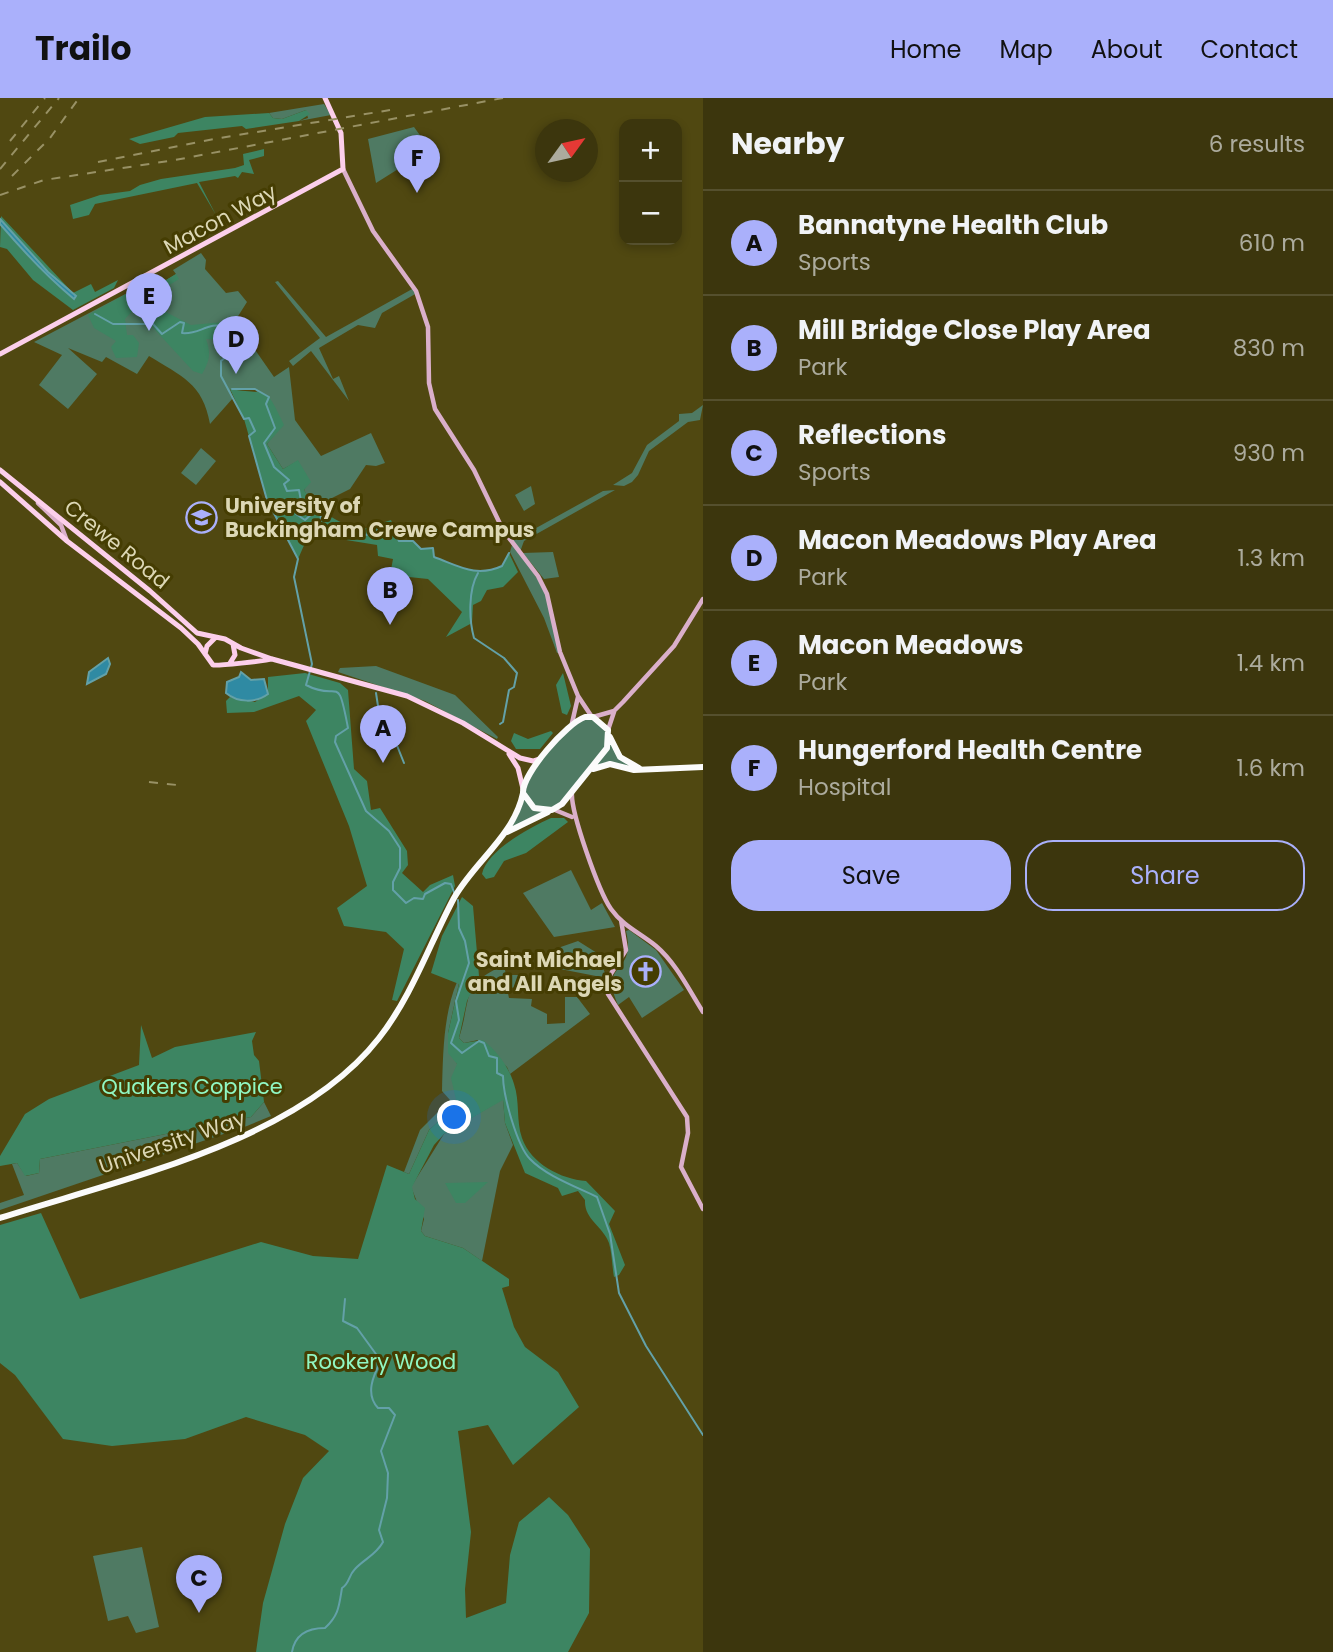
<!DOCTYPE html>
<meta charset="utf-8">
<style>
:root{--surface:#3c360d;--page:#433e16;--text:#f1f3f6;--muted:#acab9d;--line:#55502e;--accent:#aab0fb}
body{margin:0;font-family:Poppins,sans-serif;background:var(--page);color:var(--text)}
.controls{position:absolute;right:21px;top:21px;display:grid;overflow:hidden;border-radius:14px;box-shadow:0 4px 10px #0003}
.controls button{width:63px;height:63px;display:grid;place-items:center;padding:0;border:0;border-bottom:2px solid var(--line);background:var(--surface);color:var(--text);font:35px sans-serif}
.compass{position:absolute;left:535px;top:21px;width:63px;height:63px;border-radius:50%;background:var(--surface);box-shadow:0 4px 10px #0003;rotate:57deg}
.you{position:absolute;left:455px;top:1020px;width:24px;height:24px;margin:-18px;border:5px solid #fff;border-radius:50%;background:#1a73e8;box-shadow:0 0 0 10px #1a73e833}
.badge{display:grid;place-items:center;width:46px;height:46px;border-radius:50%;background:var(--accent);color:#111;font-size:23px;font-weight:700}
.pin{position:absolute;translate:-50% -58px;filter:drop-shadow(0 2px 4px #0008)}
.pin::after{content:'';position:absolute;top:37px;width:24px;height:21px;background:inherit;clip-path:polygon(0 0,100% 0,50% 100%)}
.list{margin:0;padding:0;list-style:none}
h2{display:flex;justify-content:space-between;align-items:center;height:91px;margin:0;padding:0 28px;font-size:30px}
h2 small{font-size:23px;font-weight:400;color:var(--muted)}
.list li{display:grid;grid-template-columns:46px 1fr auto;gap:21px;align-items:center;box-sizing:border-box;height:105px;padding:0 28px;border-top:2px solid var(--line)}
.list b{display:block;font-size:26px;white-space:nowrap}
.list p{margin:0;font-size:23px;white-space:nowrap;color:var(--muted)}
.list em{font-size:23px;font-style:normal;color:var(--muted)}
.actions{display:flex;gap:14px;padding:21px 28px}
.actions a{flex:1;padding:16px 0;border:2px solid var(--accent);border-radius:28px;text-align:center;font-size:24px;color:var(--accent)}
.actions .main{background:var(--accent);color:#111}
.map{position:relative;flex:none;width:703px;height:1554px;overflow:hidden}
header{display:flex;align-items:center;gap:42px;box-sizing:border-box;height:98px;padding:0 35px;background:var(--accent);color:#111}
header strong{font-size:33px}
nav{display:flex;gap:38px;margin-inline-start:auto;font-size:24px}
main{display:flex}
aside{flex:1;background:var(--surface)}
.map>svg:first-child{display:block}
</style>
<header>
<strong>Trailo</strong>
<nav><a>Home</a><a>Map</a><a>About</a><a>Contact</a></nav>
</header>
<main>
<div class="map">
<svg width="703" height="1554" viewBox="0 0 703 1554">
<rect width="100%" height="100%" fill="#504811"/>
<path fill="#4f7a63" d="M324,6L331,17L299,23L308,20L306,12L282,21L273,20L269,15Z
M414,29L430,51L376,85L368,41Z
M201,155L206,162L205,171L226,195L238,193L247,204L235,223L274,279L289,269L295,322L321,358L371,335L385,365L376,368L366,367L350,391L314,409L304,392L307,387L298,363L283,371L267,346L280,329L255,291H230L233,300L210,326C203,285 181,278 149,258L137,276L106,259L102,264L68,250L97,276L68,311L39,287L62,257L34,244L150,183L153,190L176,176L173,172Z
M278,183L326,239L414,190L417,195L382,215L375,230L358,227L319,250L333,281L339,278L349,303L311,253L293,268L289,263L320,240L275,184Z
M703,307L700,322L688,324L649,353L638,377L632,384L624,388L613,387L632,375L647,347L679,323V316L692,315Z
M201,350L216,363L196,387L181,375Z
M531,388L535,406L524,413L515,397Z
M615,392L524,443L520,454L547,496L560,554L557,555L544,520L510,454L512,447L503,432L506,430L518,440L603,393Z
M553,454L559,479L544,481L523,455Z
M376,568L455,597L498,639L497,641L425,603L338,574L340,570Z
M579,621L599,622L616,654L641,671L614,667L591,671L562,706L506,734L514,721L527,676Z
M571,772L591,812L602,805L615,829L554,839L523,795Z
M629,832L656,852L684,892L642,920L629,899L618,907C598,862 637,878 626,833Z
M578,843L597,855L605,875L601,879L555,870V851Z
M504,867L506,877H519V888L507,891L509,900L532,901L531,908L547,916V926L565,925V899H577L590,916L510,976L507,969L478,942L464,945L459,940C472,899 460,887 504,867Z
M457,884L459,885L448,935L457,966L458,1006L429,1032L409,1076L404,1074L420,1032L450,1002L442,993C443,958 443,917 457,884Z
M503,1001L505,1025L513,1047L500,1073L482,1163L463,1150L425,1138L421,1133L424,1121L411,1089L444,1036Z
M264,1004L271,1018L247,1028L0,1112V1105L24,1097L12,1066L17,1065L26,1078L39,1075L40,1061L251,1019Z
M142,1449L159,1529L136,1535L128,1518L108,1523L93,1458Z"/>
<path fill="#3d8562" d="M306,12L310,16L299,23L246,31L242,28L178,35L174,39L140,46L129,41L205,19L269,15L273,20L282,21Z
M264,51V58L249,62L254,76L242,74L238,80L235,78L199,84L216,117L197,85L95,106L89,117L73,121L70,107L100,97L130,93L140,87L161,81L235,70L244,67L243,56Z
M1,118L73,195L91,186L95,194L118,182L114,190L73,212L33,182L7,151L0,149Z
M176,176L179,181L138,207L125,221L127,237H133L139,245L137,259L116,260L111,249L116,243L94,230L88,217L150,183L153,190Z
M156,209L191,227L234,223L250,244L228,255L223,242L206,241C211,255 210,262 202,276L193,273L145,221L146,216Z
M230,291C270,298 264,285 284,327L267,346L283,371L298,362L311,384L304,392C316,411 341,430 365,430C375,430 383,424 391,422L399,443H413L421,451L433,450L434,459C458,468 478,479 502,468L509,455L518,474L503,489L487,492L481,503L473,507L472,525L446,539L462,514L428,481L390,477L393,461L378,458L377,447L309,436L298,461L267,402L244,321Z
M305,575L340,585L348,592L354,671L367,683L371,712L380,710L407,753L408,767L402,775L423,794L430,787L453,777L455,788L397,903L392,902L404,851L386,834L344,828L337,810L367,788L349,728L306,623L316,612L299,598L254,614L227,615L226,603L230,599L255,604L268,596V579Z
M563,575L571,608L567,617L562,615L556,587Z
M551,633L553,635L540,651H516L511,643L514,635L528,641Z
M551,720H564L568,724L526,755L504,763L494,779L486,781L482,776C487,752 531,729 551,720Z
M462,799L473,808L479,878L467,903L459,940L464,945L483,942C497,953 509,969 514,986C520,1003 516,1023 522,1040C531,1066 561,1081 586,1083L615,1113L609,1126L625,1167L619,1177L614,1179C612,1168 612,1155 609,1145C603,1128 584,1122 585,1102L578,1093L562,1098L558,1090L525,1075L505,1025L503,1002L444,1036L434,1047L412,1089L415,1101L425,1110L421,1133L425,1138L463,1150L509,1181V1188L502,1190L514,1229L525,1249L558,1274L579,1309L513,1367L488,1327L458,1333L471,1434L465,1491L466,1520L506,1505L510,1457L519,1424L549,1399L568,1417L590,1451L589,1515L568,1554H256L263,1505L285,1426L303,1380L329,1353L305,1337L246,1319L185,1341L112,1348L63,1341L15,1277L0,1265V1127L41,1115L80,1201L261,1144L313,1158L358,1161L387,1067L409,1076L429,1032L457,1006L451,980L457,966L448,955V935L459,886L431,875L442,838Z
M141,927L152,960L175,949L256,934L252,943L254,957L259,963L264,1004L251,1019L40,1061L39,1075L25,1078L17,1065L0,1068V1058L25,1016L49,1001L139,967Z
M488,1084L465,1105H456L445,1085Z"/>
<path fill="#2f8aa3" stroke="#63a1a8" stroke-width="2" d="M0,121L48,174L76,198L74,201C49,180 23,153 0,126Z
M108,560L110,566L106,576L87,586L89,574Z
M241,574L251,582L264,581L268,596C256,605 238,605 226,595L227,584L239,579Z"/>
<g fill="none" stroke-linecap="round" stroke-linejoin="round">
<path stroke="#63a1a8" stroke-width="2" d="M95,216L113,226H153L162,236L180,224L184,225L182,235C199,237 207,224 227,228L231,255L221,263V278L244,321L249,320L255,333L249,338L267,402L298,461L294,479L312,566L306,587C340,605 337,572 348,630L336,638L335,644L366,713L389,733L400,750V770L393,784V792L406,805L414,800L423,801L425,796L445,785L451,786L455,797
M232,291H255L269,299L266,306L275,330L264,345L274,369L289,382L284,386L287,393L299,392L301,403L296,407V416L305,422L314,414H321L320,431L325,433L333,429L366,437L381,431L396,437L399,443H413L421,451L433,450L434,459C459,468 476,480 502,468L509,455
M478,475C468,492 469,522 474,540L504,560L517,575L514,589L509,592L503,624L500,626
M376,595L380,621L394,640L404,665
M458,802L459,830L465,843L469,865L456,903L459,922L451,945L462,955L479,943L484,945L489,958L497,960V975L503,978C503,997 517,1048 530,1061C546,1078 577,1089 597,1099L610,1136L619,1195L646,1248L703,1337
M292,1554C295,1536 308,1530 325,1530C339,1517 339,1508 342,1490C350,1485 348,1478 355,1471C364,1461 376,1457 383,1444L379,1432L387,1400L388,1375L381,1353L395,1317L389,1310H378C365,1296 373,1278 381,1263L357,1230L343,1223L345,1201"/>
<path stroke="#daafca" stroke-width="4.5" d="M343,71L373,133L416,193L428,229L429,285L435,311L474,372L503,432L538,478L547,496L560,554L578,598L592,619
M38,405L61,427L67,443
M593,619L614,613L623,604L674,548L703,501
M572,625L578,599
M608,632L614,614
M572,694C570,713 599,794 611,811C623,828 640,835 656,848C676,865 689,892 703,914
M555,712L572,719
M621,822L626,852L607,882L608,896L687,1019L688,1035L681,1069L703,1111"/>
<path stroke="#fccfeb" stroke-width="5" d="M0,256L343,71L341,35L325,0
M0,372L150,493L197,535L225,541L241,550L272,561L407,598L463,625L520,660L533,663L539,661
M0,384L67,443L181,530L198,546L213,567C216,568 266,563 272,561
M205,556L207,548L215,540
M230,565L235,557L233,546
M509,656L518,670L523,691"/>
<path stroke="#fbfbfb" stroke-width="6" d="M585,619H593L608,632L607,650L562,706L552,712L534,710L523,695C522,676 567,625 585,619Z
M610,639L620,659L639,670
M593,671L610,666L634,672L703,669
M507,734L548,714
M0,1120C121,1081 298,1044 379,940C412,898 429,847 454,800C475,763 514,738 523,695"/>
<path stroke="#989165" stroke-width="2" stroke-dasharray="9 9" stroke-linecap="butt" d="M10,43L45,0
M98,64L214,41L390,12
M0,71L59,0
M12,78L50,40L79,0
M0,97L44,82L175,62L503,0
M149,684L177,687"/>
</g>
<defs>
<symbol id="university-ring" viewBox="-11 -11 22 22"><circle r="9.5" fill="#453d02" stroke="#aab0fb" stroke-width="1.5"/><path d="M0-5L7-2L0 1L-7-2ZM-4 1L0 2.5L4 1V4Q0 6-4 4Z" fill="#aab0fb"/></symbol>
<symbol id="church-ring" viewBox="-11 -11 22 22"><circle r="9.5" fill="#453d02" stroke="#aab0fb" stroke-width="1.5"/><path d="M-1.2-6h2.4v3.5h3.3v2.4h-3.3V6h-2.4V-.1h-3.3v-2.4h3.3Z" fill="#aab0fb"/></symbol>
</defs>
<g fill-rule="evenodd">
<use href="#university-ring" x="184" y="402" width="35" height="35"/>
<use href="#church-ring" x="628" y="856" width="35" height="35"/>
</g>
<g text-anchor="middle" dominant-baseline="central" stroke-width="6" stroke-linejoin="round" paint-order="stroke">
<g font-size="21" fill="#dcd7b5" stroke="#453d02">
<text transform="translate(220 121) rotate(-28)">Macon Way</text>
<text transform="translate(117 446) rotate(39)">Crewe Road</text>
<text transform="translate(172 1044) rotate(-19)">University Way</text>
</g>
<g font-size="21" font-weight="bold" fill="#dcd7b5" stroke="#453d02" text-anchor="start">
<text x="225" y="407">University of<tspan x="225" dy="24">Buckingham Crewe Campus</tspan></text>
<text x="622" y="861" text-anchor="end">Saint Michael<tspan x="622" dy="24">and All Angels</tspan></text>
</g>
<g font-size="21" fill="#90f7c3" stroke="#453d02">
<text x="192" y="988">Quakers Coppice</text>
<text x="381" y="1263">Rookery Wood</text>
</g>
</g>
</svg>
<div class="controls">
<button>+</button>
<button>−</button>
</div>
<svg class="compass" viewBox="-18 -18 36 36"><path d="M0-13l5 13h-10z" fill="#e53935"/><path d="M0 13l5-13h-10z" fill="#acab9d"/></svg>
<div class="you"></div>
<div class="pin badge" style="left:383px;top:665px">A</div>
<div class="pin badge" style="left:390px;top:527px">B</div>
<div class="pin badge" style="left:199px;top:1515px">C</div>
<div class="pin badge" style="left:236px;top:276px">D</div>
<div class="pin badge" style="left:149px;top:233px">E</div>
<div class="pin badge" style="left:417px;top:95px">F</div>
</div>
<aside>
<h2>Nearby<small>6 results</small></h2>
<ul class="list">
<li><span class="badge">A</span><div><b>Bannatyne Health Club</b><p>Sports</p></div><em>610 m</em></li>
<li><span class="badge">B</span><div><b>Mill Bridge Close Play Area</b><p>Park</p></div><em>830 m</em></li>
<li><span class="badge">C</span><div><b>Reflections</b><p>Sports</p></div><em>930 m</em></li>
<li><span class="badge">D</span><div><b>Macon Meadows Play Area</b><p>Park</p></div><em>1.3 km</em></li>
<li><span class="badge">E</span><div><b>Macon Meadows</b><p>Park</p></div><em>1.4 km</em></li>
<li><span class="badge">F</span><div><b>Hungerford Health Centre</b><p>Hospital</p></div><em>1.6 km</em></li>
</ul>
<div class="actions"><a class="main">Save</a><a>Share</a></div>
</aside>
</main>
